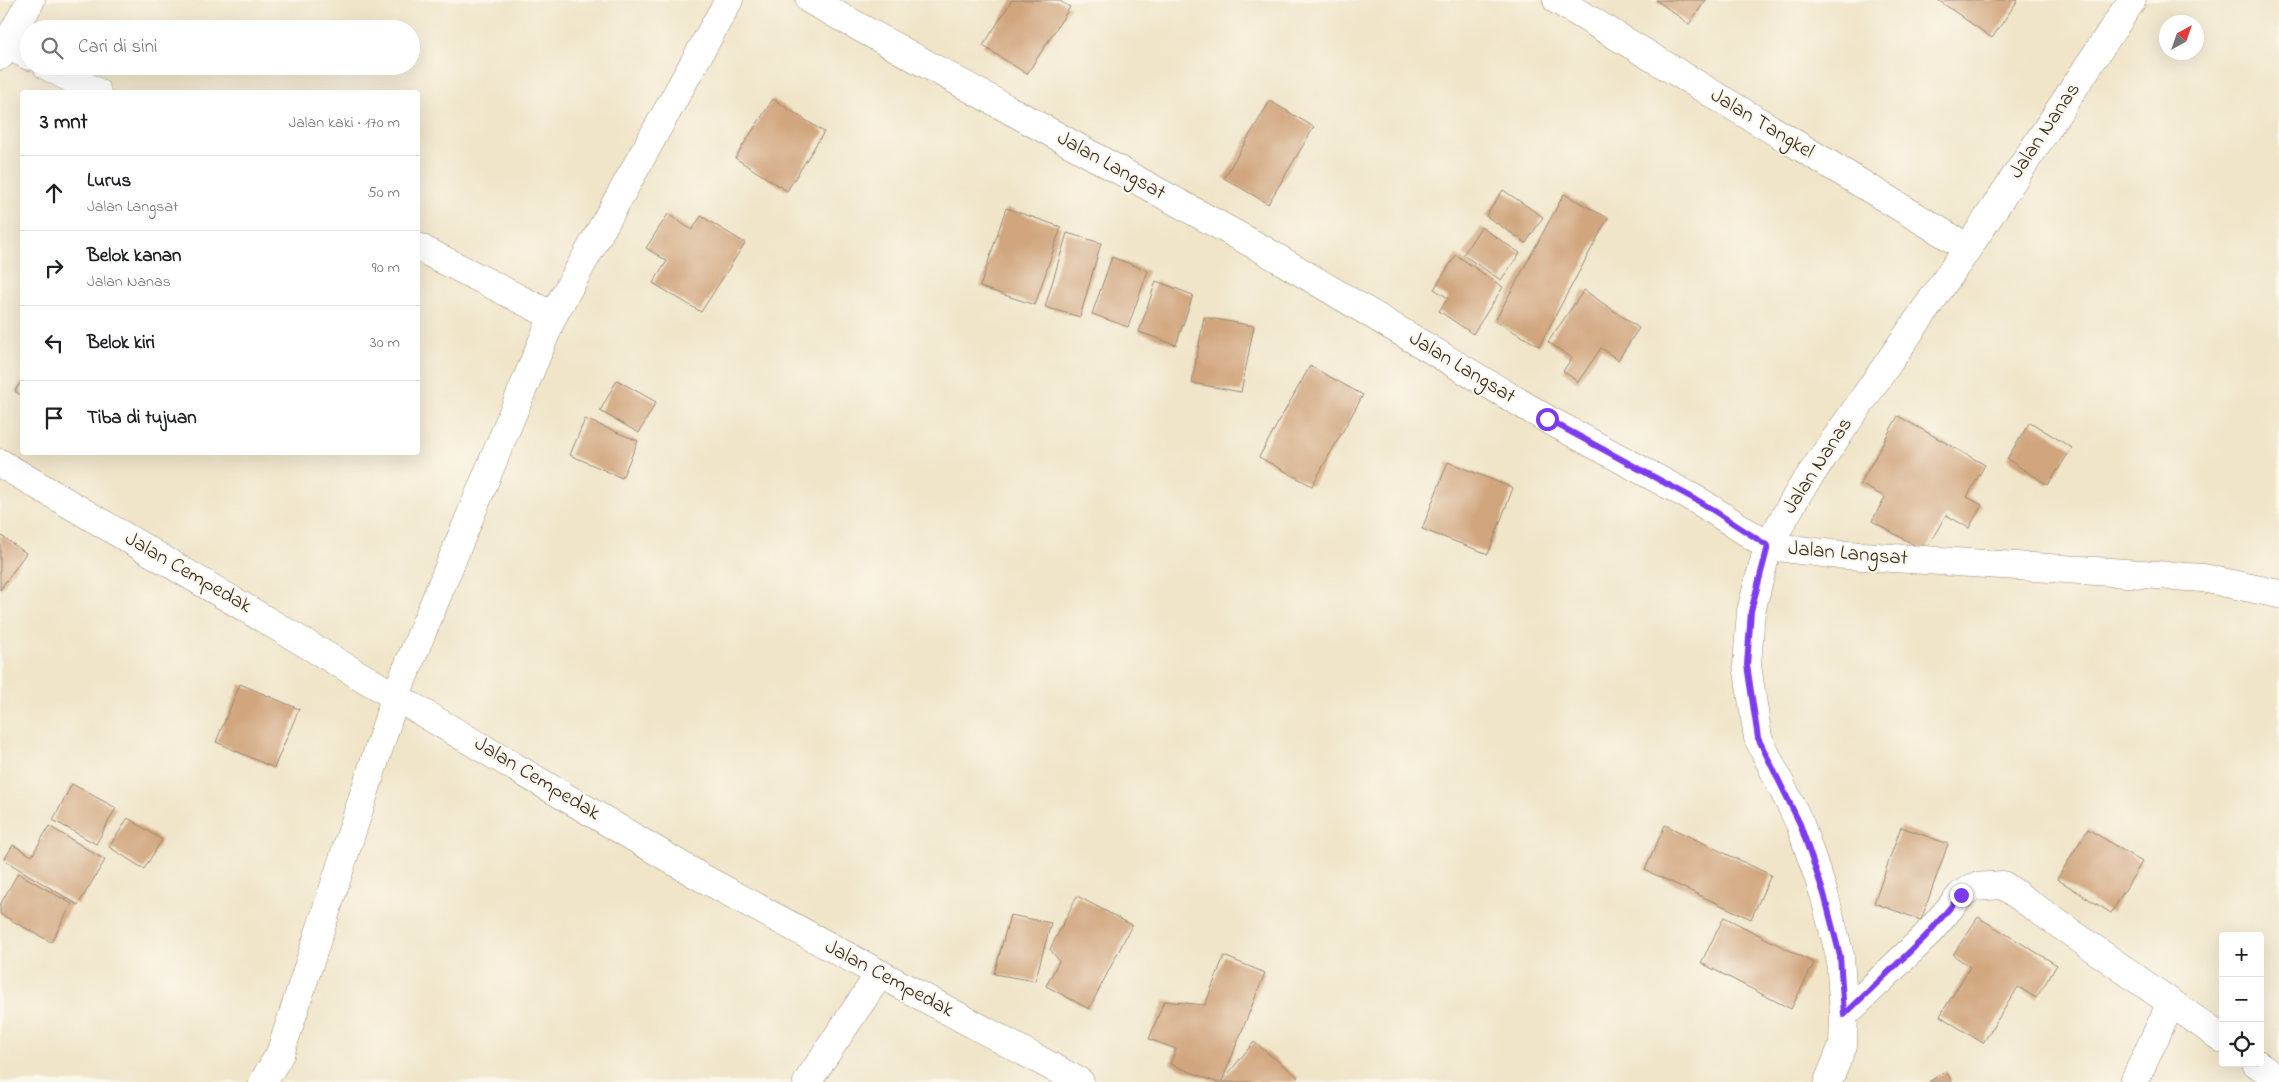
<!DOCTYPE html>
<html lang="id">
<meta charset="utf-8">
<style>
:root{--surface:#fff;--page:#f6f6f6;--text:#202124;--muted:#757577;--line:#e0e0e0}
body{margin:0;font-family:"Indie Flower",sans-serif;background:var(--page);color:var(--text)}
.controls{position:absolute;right:15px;bottom:15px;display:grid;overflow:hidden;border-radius:5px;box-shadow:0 5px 20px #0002}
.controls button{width:45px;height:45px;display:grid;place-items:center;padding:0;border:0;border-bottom:1px solid var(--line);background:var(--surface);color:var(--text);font:25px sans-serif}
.compass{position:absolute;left:2159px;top:15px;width:45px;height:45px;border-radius:50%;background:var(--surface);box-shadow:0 5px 20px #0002;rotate:40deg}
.stop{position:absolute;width:15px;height:15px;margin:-11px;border:4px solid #7c3aed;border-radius:50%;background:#fff}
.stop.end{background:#7c3aed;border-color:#fff;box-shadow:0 1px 5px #0008}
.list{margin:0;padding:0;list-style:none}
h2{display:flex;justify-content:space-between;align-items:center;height:65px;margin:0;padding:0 20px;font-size:21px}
h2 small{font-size:16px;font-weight:400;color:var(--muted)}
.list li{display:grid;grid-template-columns:32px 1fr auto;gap:15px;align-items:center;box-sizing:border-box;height:75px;padding:0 20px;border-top:1px solid var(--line)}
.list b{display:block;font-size:19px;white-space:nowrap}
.list p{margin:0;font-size:16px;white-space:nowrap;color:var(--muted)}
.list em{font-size:16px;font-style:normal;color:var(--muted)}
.icon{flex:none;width:28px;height:28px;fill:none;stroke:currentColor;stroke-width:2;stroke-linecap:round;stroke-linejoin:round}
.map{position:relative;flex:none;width:2279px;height:1082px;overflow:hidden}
.search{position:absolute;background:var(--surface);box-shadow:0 5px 20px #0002;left:20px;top:20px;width:400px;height:55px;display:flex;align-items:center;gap:12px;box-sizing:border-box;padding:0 18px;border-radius:28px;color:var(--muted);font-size:19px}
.panel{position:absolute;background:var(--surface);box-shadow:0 5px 20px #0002;left:20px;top:90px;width:400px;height:365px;border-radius:5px}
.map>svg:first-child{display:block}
</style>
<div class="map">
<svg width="2279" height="1082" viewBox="0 0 2279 1082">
<rect width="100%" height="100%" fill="#fbf7ec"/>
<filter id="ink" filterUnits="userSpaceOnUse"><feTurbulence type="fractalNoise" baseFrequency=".02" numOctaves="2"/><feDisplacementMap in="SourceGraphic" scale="10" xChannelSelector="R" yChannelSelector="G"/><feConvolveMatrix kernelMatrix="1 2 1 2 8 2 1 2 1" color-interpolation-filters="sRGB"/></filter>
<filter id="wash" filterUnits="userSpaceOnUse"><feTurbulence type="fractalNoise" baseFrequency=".0096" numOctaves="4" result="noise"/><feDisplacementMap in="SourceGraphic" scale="20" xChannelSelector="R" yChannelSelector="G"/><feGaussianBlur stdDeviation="1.12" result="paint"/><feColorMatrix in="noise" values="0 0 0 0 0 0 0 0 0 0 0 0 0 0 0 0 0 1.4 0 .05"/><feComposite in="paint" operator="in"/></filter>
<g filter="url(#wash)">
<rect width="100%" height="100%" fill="#f0e5c9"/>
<g id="blocks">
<path fill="#d1a67e" d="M1012,0H1058L1070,7L1027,74L983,46Z
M1656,0H1706L1689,24Z
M1938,0H2018L1992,38Z
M773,99L824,132L787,191L735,158Z
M1270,101L1314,127L1268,204L1224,178Z
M1503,190L1543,217L1526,243L1486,216Z
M1564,194L1608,218L1539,346L1495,321Z
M1006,208L1061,227L1035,305L980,287Z
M668,214L692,230L701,216L745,243L701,312L653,283L667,261L646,248Z
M1481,227L1520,253L1501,280L1463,255Z
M1067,233L1101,243L1080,317L1045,307Z
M1456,255L1503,287L1473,334L1439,311L1448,298L1434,289Z
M1112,257L1148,271L1128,327L1092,314Z
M1156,281L1193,295L1176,345L1139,332Z
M1584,290L1639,328L1618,360L1601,348L1578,382L1563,371L1572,358L1548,342Z
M1204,317L1254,326L1241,392L1192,383Z
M1310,366L1363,395L1312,486L1259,457Z
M22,380V396L15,391Z
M617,380L656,402L639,433L600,411Z
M1898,416L1985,465L1967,497L1982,505L1969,528L1946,515L1925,551L1872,521L1885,497L1860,484Z
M585,419L638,441L622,478L570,455Z
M2030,422L2072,448L2048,485L2007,459Z
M1448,462L1513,488L1488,554L1422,529Z
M0,535L26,553L0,590Z
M240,684L299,709L274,768L216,742Z
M72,784L116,808L96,844L53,820Z
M128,818L162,840L144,869L109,847Z
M1665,825L1771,875L1751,919L1645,870Z
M49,826L105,860L78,905L4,860L13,845L32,856Z
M1901,827L1948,844L1921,920L1874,903Z
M2088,829L2142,862L2111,913L2057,879Z
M18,873L72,904L51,942L0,914V905Z
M1077,896L1132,925L1089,1009L1046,986L1059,961L1050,949Z
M1010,915L1051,923L1035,981L994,974Z
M1724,917L1814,963L1791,1009L1701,963Z
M1978,917L2057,965L2036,998L2018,987L1983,1043L1940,1016L1970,967L1953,955Z
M1224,956L1265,973L1222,1081L1254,1042L1298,1077L1293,1082H1216L1170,1064L1176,1049L1149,1039L1164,1001L1205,1005Z
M1946,1071L1952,1082H1929Z"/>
</g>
</g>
<g filter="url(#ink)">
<use href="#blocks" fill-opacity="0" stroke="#968874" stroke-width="1"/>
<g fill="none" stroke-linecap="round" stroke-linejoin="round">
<defs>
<path id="minor" d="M810,0L1264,250L1547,419L1702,503L1768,546L1831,554L2203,578L2279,594
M1557,0L1968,248
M0,41L29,56
M0,56L31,0
M47,66L97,92
M418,247L553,316
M0,463L699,876L1080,1082
M1844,1015L1925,937L1961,895L1974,887L2003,885L2223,1039
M2256,1063L2279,1079
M263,1082L280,1054L396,695L553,316L729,0
M807,1082L879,975
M1828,1082L1843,1045L1844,1015L1840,956L1824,894L1800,824L1758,738L1747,665L1751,611L1768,546L1800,490L1968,248L2132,0
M2134,1082L2171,1003"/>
</defs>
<use href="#minor" stroke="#968874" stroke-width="29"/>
<use href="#minor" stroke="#fff" stroke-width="28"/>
</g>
</g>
<g fill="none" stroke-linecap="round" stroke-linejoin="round" filter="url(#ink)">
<path stroke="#7c3aed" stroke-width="6" d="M1547,419L1702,503L1768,546L1751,611L1747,665L1758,738L1800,824L1824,894L1840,956L1844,1015L1925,937L1961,895"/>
</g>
<g text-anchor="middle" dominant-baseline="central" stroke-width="4" stroke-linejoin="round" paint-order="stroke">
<g font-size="21" fill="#3b2a1e" stroke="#fbf7ec">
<text transform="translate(1762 124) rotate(31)">Jalan Tangkel</text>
<text transform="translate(2045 131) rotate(-56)">Jalan Nanas</text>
<text transform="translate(1111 166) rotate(29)">Jalan Langsat</text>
<text transform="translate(1462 368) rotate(31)">Jalan Langsat</text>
<text transform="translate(1818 466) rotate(-57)">Jalan Nanas</text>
<text transform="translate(1848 554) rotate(5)">Jalan Langsat</text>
<text transform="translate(188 573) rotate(30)">Jalan Cempedak</text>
<text transform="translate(537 779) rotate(31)">Jalan Cempedak</text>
<text transform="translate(889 979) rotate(28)">Jalan Cempedak</text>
</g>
</g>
</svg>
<div class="controls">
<button>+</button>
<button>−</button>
<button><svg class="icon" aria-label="locate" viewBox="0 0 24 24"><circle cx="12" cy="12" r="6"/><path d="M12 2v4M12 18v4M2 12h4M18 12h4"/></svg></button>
</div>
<svg class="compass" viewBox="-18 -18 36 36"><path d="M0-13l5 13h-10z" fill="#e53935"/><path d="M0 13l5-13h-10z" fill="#757577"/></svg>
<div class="stop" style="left:1547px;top:419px"></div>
<div class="stop end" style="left:1961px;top:895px"></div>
<div class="search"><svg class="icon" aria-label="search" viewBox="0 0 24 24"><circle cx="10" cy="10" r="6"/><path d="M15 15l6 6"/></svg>Cari di sini</div>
<section class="panel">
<h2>3 mnt<small>Jalan kaki · 170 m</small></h2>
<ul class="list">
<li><svg class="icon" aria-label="ahead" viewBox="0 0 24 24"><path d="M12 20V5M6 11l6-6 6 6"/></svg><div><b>Lurus</b><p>Jalan Langsat</p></div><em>50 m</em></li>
<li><svg class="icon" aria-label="right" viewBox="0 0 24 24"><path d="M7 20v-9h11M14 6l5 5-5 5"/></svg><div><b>Belok kanan</b><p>Jalan Nanas</p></div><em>90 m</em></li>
<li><svg class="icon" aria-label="left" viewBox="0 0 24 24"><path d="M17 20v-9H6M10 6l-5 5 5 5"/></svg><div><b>Belok kiri</b></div><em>30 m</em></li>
<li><svg class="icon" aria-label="arrive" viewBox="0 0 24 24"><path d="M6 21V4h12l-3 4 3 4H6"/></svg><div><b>Tiba di tujuan</b></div></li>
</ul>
</section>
</div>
